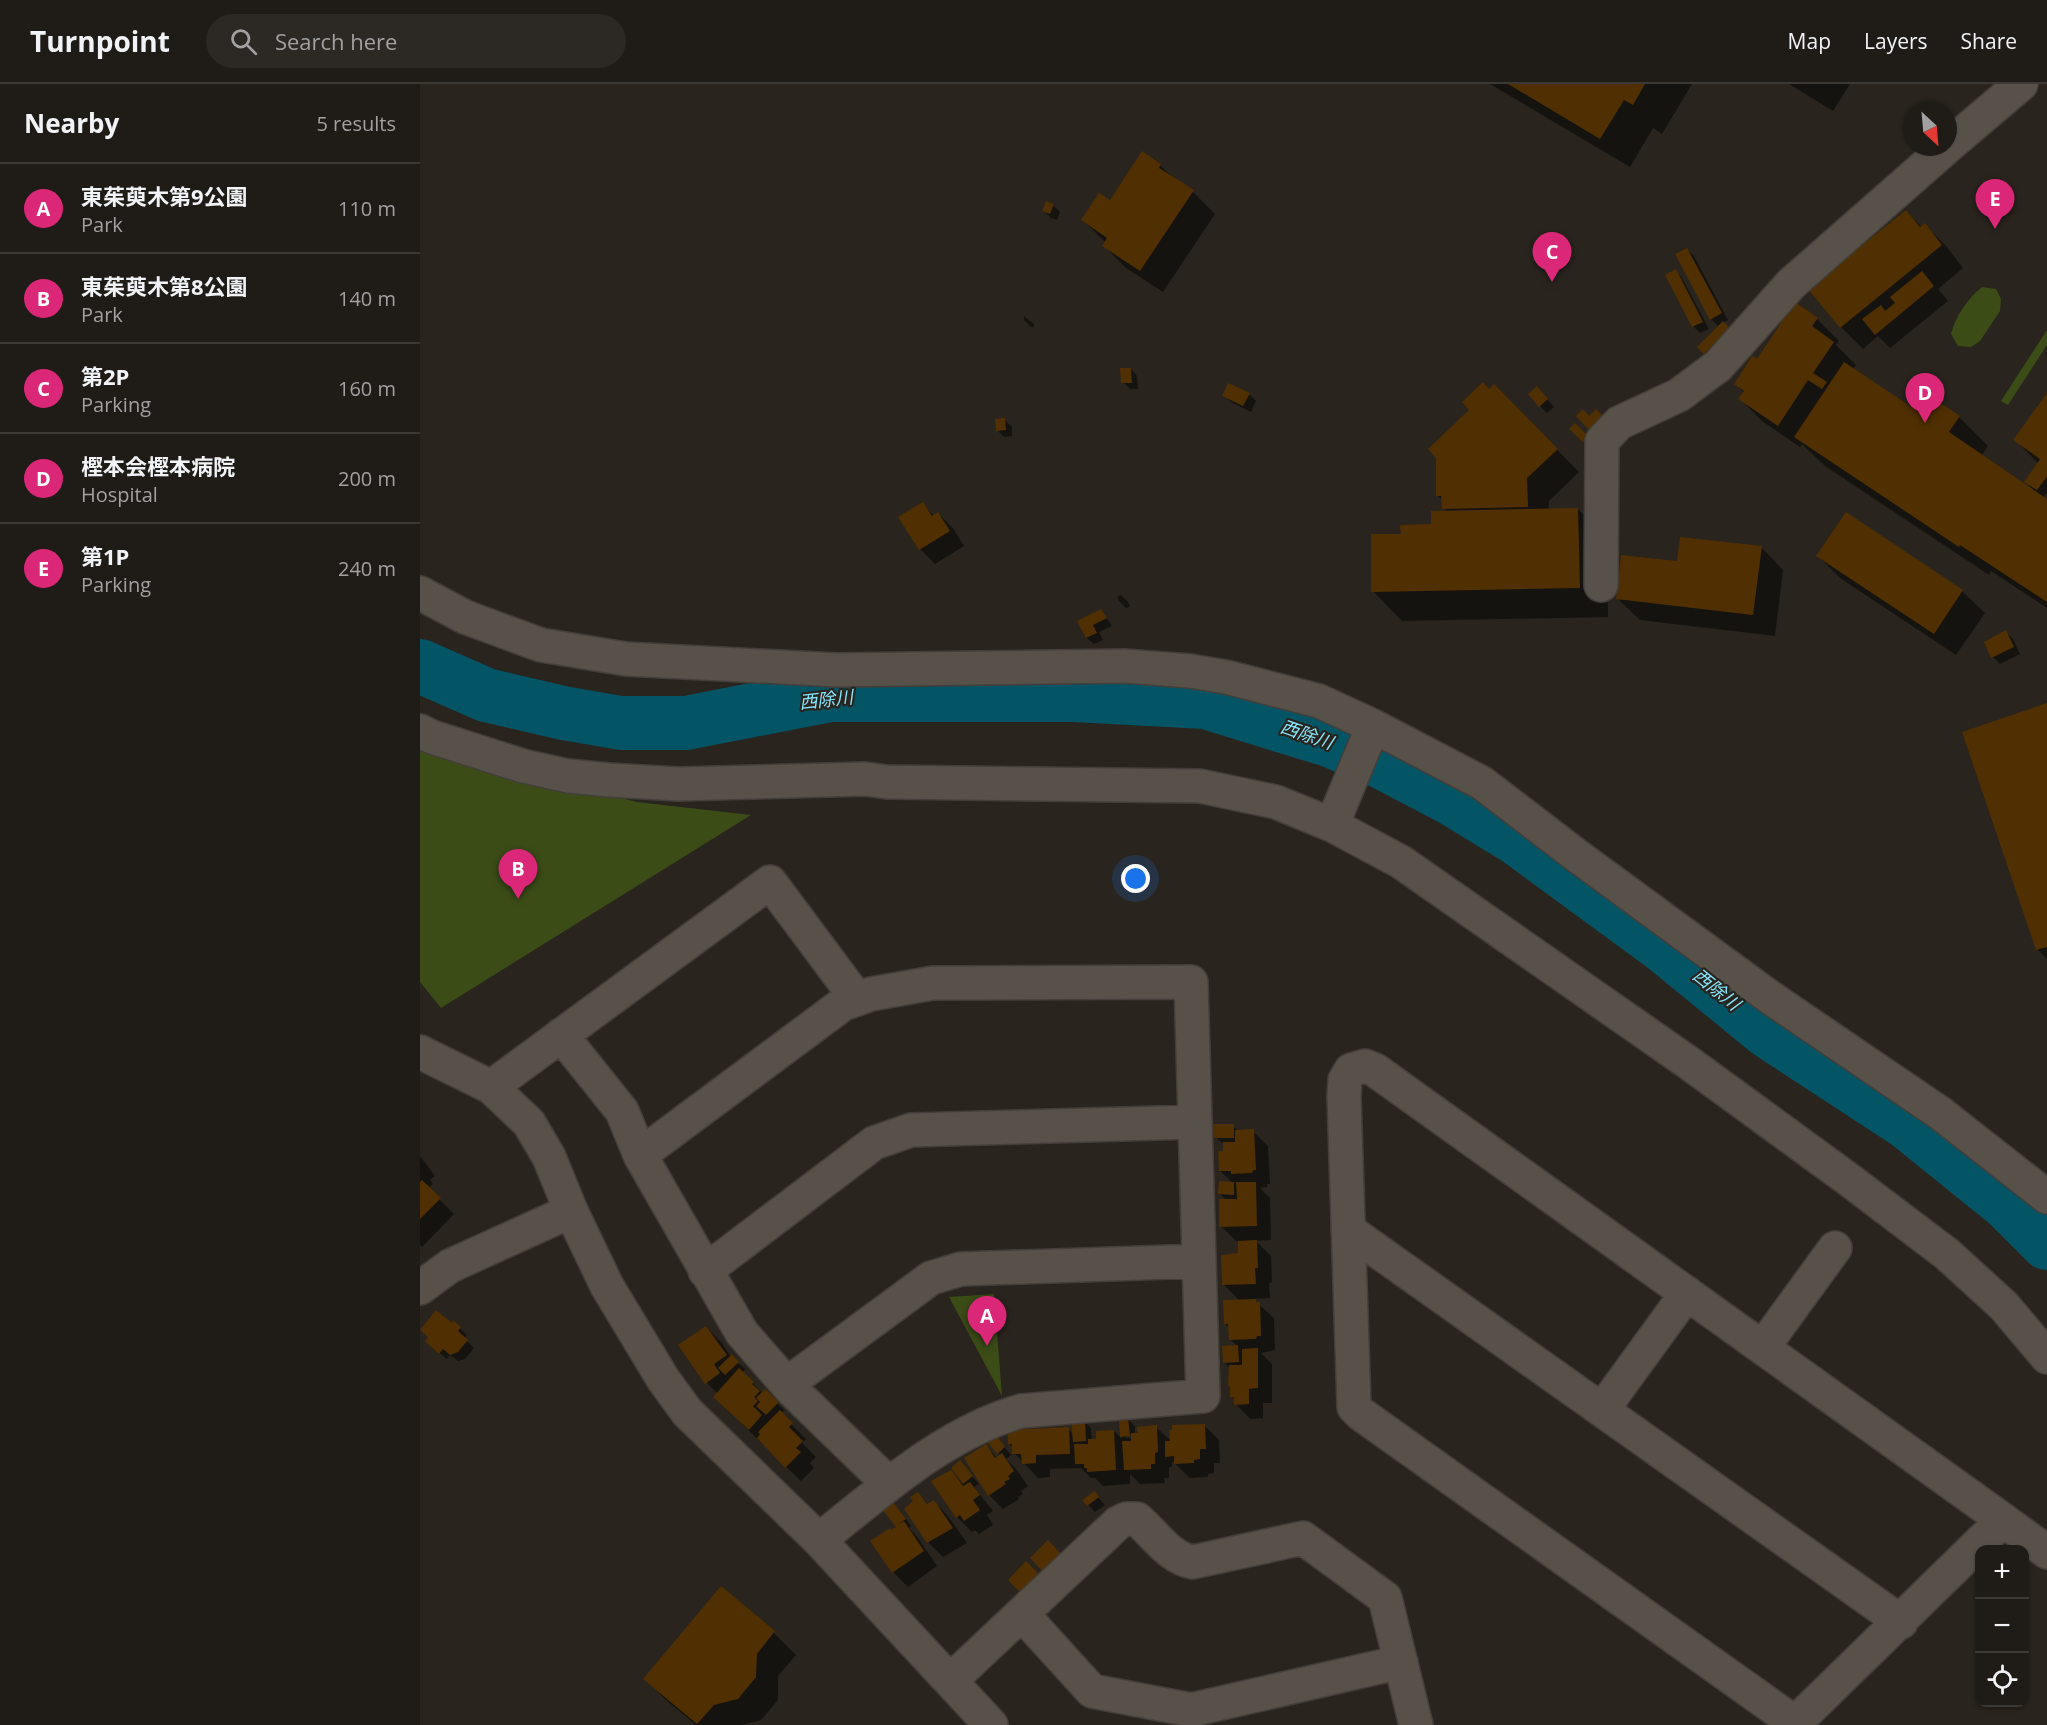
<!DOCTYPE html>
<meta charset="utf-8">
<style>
:root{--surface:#1f1b16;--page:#2c2823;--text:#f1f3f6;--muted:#a1a1a1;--line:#3c3935;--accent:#db2777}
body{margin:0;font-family:"Open Sans","Noto Sans JP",sans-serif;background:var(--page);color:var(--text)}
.controls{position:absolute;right:18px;bottom:18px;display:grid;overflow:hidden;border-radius:12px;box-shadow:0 2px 4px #0004}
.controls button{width:54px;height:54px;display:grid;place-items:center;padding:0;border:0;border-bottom:2px solid var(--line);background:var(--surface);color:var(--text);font:30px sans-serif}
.compass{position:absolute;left:1483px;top:18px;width:54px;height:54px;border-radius:50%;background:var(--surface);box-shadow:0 2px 4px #0004;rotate:154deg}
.you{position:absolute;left:716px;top:795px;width:21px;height:21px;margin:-15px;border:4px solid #fff;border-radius:50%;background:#1a73e8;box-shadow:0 0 0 9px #1a73e833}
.badge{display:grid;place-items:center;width:39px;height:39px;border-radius:50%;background:var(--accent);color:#fff;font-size:20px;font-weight:700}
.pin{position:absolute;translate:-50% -50px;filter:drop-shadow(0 2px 3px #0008)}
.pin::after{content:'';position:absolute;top:32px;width:21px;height:18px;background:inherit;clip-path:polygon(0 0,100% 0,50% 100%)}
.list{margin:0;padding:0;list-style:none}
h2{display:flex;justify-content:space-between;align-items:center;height:78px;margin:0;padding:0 24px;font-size:26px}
h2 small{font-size:20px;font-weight:400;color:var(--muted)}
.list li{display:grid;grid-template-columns:39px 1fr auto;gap:18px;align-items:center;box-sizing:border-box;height:90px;padding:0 24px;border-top:2px solid var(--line)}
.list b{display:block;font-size:22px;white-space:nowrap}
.list p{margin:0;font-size:20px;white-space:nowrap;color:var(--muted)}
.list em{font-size:20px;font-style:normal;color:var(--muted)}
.icon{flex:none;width:33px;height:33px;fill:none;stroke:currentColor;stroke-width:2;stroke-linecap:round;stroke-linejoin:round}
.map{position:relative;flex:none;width:1627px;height:1641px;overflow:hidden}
header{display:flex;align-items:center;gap:36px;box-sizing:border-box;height:84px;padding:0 30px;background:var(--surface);border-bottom:2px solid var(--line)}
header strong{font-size:28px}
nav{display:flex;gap:33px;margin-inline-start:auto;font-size:21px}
.search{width:420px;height:54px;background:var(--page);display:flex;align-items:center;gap:15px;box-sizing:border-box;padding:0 21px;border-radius:33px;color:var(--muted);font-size:22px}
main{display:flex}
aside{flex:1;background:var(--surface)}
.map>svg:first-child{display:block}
</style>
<header>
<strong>Turnpoint</strong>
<div class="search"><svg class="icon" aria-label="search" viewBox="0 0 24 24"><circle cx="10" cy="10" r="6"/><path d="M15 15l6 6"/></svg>Search here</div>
<nav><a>Map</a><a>Layers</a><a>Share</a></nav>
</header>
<main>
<aside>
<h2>Nearby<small>5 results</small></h2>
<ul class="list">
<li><span class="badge">A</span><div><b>東茱萸木第9公園</b><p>Park</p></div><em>110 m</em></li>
<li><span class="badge">B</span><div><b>東茱萸木第8公園</b><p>Park</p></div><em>140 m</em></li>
<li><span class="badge">C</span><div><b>第2P</b><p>Parking</p></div><em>160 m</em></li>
<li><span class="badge">D</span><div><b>樫本会樫本病院</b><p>Hospital</p></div><em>200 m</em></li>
<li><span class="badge">E</span><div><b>第1P</b><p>Parking</p></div><em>240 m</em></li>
</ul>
</aside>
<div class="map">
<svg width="1627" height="1641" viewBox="0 0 1627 1641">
<rect width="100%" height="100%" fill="#29241d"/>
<path fill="#3b4c17" d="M1562,203L1576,205L1581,215L1580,227L1560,257L1551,263L1538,262L1531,250C1535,233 1548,214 1562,203Z
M1627,246V261L1588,321L1581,317Z
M0,661L217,718L331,731L21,924L0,898Z
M574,1210L582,1312L529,1213Z"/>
<path fill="#0007" d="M1070,0H1272L1242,50L1233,44L1210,83Z
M1369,0H1430L1413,27Z
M740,81L755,96L773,108L795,130L743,208L706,184L684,162L686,159L663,136Z
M633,121L640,128L637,136L631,134L624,127Z
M1486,128L1502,143L1505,141L1527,163L1543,184L1518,205L1528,217L1470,264L1458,252L1443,265L1421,243Z
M1267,166L1274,172L1308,236L1303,239L1316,252L1292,276L1279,263L1299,243L1291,235Z
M1256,187L1262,194L1289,245L1280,249L1273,242L1247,191Z
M604,232L614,240V243H611L604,236Z
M1397,235L1419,257L1416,261L1436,281L1433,285L1508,336L1539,333L1568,362L1562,371L1615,409L1606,397L1619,380L1595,356L1627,311V409L1623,414L1627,416V524L1571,487L1569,491L1405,382L1382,360L1380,363L1342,337L1320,315L1324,309L1316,300L1337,277Z
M711,285L717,292L718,305H710L703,298Z
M1074,302L1159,388L1129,417V426L1158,425L1187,455L1188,533L982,537L953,507L982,451L1013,442L1027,428L1023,424V417L1018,412L1069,307Z
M829,310L836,317L831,328L811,318L804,311Z
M1124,311L1134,323L1127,329L1120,322Z
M585,336L592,343V352L584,353L577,346Z
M503,420L514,432L518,429L533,444L544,462L515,480L500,465L481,434Z
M1426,430L1542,507L1565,529L1536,571L1420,494L1398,472Z
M1341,463L1363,486L1355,552L1220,536L1197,514L1258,479Z
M701,511L708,518L710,523L706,524L699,517L697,513Z
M681,527L692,542L679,548L683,556L674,560L667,554L659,537Z
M1586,548L1593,555L1600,570L1580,580L1573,573Z
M1627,620V875L1618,866L1544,649Z
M813,1042L819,1048L833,1047L848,1062L850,1100H847V1103L840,1104L850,1114L851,1156L836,1157L851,1172L852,1198L849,1199L850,1214L833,1215L854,1234L855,1266L841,1269L852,1280V1319H843V1334L830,1335L816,1320V1316L812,1312L810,1284L805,1279L817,1262L810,1255V1244L805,1240L820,1217L803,1200L820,1170V1157H816L801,1142L806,1116L800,1110L813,1099L800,1087L805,1068L804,1060L795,1053Z
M0,1072L15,1092L10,1096L13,1100L8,1104L34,1130L2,1163L0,1161Z
M34,1239L47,1251L44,1254L54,1264L45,1275L38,1277L30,1271L27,1275L13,1264Z
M286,1243L301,1258L311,1273L325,1285L322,1289L343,1309L345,1307L364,1326L361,1330L386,1355L382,1359L396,1373L390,1379L394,1384L381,1397L309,1327L298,1310L287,1299Z
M701,1335H708L715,1342V1350L706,1351V1354L717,1353L736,1343L752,1358L784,1341L799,1356L800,1379H794V1389L788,1390V1393L770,1394L752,1377V1383H749V1394H744L745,1399L720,1400L710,1390V1400L683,1402L675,1394H671L661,1384L630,1385V1393L618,1394L594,1369L593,1363L589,1359L648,1345L653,1350L664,1337L671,1344L672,1357L678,1356L694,1347L702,1355Z
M575,1351L591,1371L586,1375L596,1385L608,1402L601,1407L603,1410L598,1413L599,1415L583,1425L569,1411L566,1362L577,1374L581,1371L578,1369Z
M546,1385L559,1400L554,1403L573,1427L567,1431L573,1441L559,1450L555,1446L552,1448L537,1433L513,1398L531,1388L543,1400Z
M674,1409L685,1421L675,1428L664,1416Z
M498,1410L509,1421L513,1417L528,1432L547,1459L523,1473L509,1459L486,1426L495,1417Z
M465,1426L480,1427L491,1442L489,1444L498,1454L517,1482L488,1503L473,1488L478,1443Z
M301,1504L354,1549L376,1571L358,1592V1616L341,1636L322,1641H276L247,1617L225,1595Z"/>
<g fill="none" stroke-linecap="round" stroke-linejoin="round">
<path stroke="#035565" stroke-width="54" d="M0,582L66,611L143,629L201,639H266L410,611H654L785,618L909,656L960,677L1029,713L1098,755L1245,863L1349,948L1488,1039L1587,1119L1627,1159"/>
</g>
<path fill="#503002" d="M1088,0H1225L1213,21L1204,16L1180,55Z
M722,67L741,80L739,84L774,106L720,187L682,162L687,154L661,136L679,109L690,116Z
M626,117L634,120L630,130L622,127Z
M1486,126L1500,143L1505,139L1522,161L1420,244L1388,205Z
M1267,164L1302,229L1290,236L1255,170Z
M1256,185L1283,238L1272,243L1245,191Z
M1502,187L1514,202L1455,251L1442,235L1461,221L1465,227L1475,219L1470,213Z
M1375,218L1398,234L1392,242L1414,258L1393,289L1407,298L1402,305L1388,296L1358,342L1318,315L1324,307L1314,300L1332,272L1337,275Z
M1303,237L1310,244L1284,270L1277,263Z
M1424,278L1508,334L1519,318L1540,332L1529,348L1627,415V518L1540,461L1539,463L1374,353Z
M700,284H711L712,299H701Z
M1063,298L1069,305L1074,300L1138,365L1107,394L1108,423L1022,425L1021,412H1016V374L1008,365L1049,326L1042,318Z
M808,299L830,309L823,322L802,312Z
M1117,302L1128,315L1119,323L1108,310Z
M1627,309V393L1617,406L1604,398L1620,375L1593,356Z
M1163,325L1169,332L1176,325L1183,332L1169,346L1156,332Z
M585,334L586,346L576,347L575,335Z
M1155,339L1169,353L1163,358L1149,345Z
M503,418L512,432L518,428L530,447L499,466L478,433Z
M1158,424L1160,504L951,508V450H981L980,441L1011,440V427Z
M1426,428L1543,506L1514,550L1396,472Z
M1260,453L1342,462L1333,531L1196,515L1201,471L1257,477Z
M681,525L687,534L673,541L677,549L666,554L657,537Z
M1586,546L1594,563L1571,574L1564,558Z
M1627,619V863L1616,866L1542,648Z
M793,1040H814V1054H794Z
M834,1045L836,1086H833L832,1089L811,1090V1087H799L798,1067H803V1058H815V1046Z
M2,1096L21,1114L0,1135V1098Z
M799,1097L814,1098V1111L798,1110Z
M816,1098H836L837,1142L799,1143V1115H817Z
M837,1156L838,1184H835L836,1200L802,1201L801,1171L818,1169V1157Z
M836,1215V1218H840L841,1252H837L836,1255L809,1256L808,1240H804L803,1216Z
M16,1226L32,1239L33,1236L41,1243L38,1247L48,1256L38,1268L30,1271L23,1265L19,1270L5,1257L8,1253L0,1246Z
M286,1242L307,1271L294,1280L300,1289L285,1300L258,1261Z
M818,1261L819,1278L803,1279L802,1262Z
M838,1264V1304L829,1305V1320L814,1321V1313H810V1303L808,1302L809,1281H822V1265Z
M312,1270L319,1278L305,1291L298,1284Z
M319,1284L334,1298L332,1300L340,1307L334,1313L338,1317L333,1322L342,1331L329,1346L293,1313Z
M345,1305L359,1318L346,1331L336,1322L340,1318L336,1314Z
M360,1326L373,1339L369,1343L383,1357L376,1364L381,1368L365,1384L337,1354L340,1350L338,1348Z
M708,1333L710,1352L700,1353L699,1334Z
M665,1335L666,1357L653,1358L651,1336Z
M785,1340L786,1365H780V1375L774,1376V1379L754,1380V1372L745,1373V1357H750L749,1346H752V1341Z
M737,1341L738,1368L735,1369V1380H731V1385L704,1386L702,1357H711V1349H718L717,1343Z
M649,1343L650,1370L616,1371V1379L602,1380L601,1370H592V1360H588L587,1346Z
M694,1346L696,1386L667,1388V1384H664V1380H655L654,1360H668V1355H676V1347Z
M575,1349L585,1363L577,1370L566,1356Z
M566,1360L575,1374L582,1369L594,1387L588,1392L590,1395L584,1398L586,1400L568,1412L544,1374Z
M540,1376L553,1392L543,1400L531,1384Z
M531,1386L543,1402L550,1398L560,1411L553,1416L560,1426L544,1437L540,1431L536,1434L511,1397Z
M675,1407L679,1413L667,1422L662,1416Z
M498,1408L507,1420L514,1416L533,1444L507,1459L484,1425L493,1417L490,1413Z
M473,1418L486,1435L478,1440L484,1437L504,1467L472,1489L450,1457L470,1444L471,1446L476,1443L463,1426Z
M628,1456L642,1471L624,1489L610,1474Z
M606,1477L621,1492L606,1514L588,1496Z
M301,1502L355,1547L337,1570L336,1593L318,1615L294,1621L277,1640L223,1595Z"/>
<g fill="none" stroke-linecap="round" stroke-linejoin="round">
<defs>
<path id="minor" d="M1528,62L1601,0
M1181,501L1182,357L1199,339L1259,311L1298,282L1371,200L1527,63
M0,509L45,533L121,561L206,575L417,586L704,582L770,587L806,593L899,617L953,642L1062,699L1156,771L1351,914L1520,1029L1627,1113
M0,647L12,653L103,682L148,692L189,696L259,700L445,695L467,698L780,702L856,718L912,741L981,778L1269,979L1428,1095L1527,1170L1584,1222L1627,1273
M912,741L953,642
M141,951L202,1027L220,1071L322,1249L371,1305L469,1400
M0,968L71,1003L109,1039L129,1073L151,1127L187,1202L243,1295L267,1328L399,1456L571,1641
M71,1003L350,798L437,915
M220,1071L423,920L451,910L513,899L771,898L783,1312L601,1327C524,1349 461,1407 399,1456
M928,1146L1481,1538
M285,1187L454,1059L491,1046L775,1038
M0,1204L30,1182L151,1127
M1343,1263L1415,1164
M367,1300L511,1194L541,1185L779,1177
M1182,1326L1267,1209
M602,1530L672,1607L771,1626L981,1578
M530,1597L698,1439L706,1435H717C735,1450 749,1474 773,1478L883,1454L965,1514L996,1641
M1375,1639L941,1330L934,1323L924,1013L925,996L931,986L945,982L955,986L1583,1436
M1373,1641L1583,1436L1627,1468"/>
</defs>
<use href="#minor" stroke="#433e39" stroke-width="36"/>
<use href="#minor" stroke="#57514a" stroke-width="33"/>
</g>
<g text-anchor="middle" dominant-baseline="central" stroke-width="4.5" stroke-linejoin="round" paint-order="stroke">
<g font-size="18" font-style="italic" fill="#85e5fd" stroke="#29241d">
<text transform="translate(406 615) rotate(-6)">西除川</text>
<text transform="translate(887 650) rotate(19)">西除川</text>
<text transform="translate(1297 905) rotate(39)">西除川</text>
</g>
</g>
</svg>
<div class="controls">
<button>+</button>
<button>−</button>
<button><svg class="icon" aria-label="locate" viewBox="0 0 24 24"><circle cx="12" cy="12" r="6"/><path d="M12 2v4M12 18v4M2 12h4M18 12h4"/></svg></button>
</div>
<svg class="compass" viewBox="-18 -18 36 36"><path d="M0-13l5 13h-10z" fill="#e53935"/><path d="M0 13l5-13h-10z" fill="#a1a1a1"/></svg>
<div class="you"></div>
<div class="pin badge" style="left:567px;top:1262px">A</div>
<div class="pin badge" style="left:98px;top:815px">B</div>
<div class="pin badge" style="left:1132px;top:198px">C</div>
<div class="pin badge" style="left:1505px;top:339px">D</div>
<div class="pin badge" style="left:1575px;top:145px">E</div>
</div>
</main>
